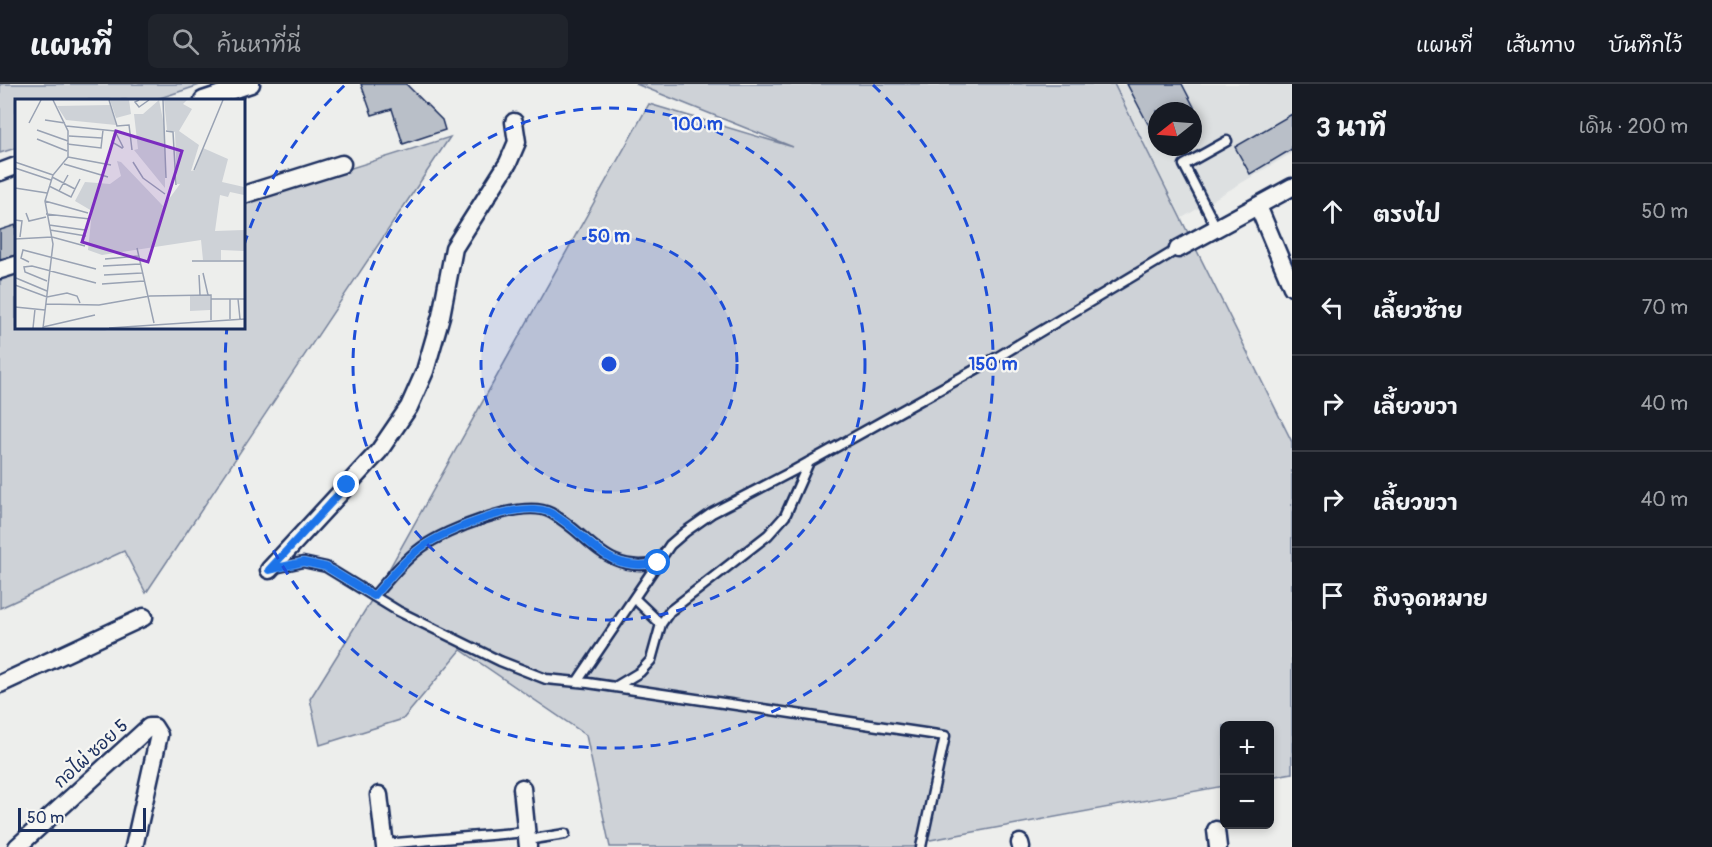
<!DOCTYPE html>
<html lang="th">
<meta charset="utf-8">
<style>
:root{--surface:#171b24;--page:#20242c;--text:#f1f3f6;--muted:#9ea1a6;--line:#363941}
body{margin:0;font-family:Pangolin,"Playpen Sans Thai",sans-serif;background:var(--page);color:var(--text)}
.controls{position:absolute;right:18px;bottom:18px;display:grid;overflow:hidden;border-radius:9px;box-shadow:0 3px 9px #0003}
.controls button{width:54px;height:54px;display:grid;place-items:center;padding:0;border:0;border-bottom:2px solid var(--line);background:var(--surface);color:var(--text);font:30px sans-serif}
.compass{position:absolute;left:1148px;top:18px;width:54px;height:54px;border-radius:50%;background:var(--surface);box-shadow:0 3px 9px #0003;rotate:253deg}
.scale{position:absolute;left:18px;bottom:15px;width:128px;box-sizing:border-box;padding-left:6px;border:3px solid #1b2f5e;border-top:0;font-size:16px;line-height:21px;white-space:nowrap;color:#1b2f5e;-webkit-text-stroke:4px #f6f6f2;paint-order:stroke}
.stop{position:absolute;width:18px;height:18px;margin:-14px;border:4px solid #1a73e8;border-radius:50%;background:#fff}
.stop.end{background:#1a73e8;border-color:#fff;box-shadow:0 2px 6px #0008}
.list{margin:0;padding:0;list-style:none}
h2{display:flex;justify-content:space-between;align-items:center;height:78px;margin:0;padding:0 24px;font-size:26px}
h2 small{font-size:20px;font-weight:400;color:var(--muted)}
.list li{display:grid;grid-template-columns:39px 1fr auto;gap:18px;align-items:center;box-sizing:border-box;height:96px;padding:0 24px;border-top:2px solid var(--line)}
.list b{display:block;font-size:22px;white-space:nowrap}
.list em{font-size:20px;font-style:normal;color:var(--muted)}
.icon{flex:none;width:33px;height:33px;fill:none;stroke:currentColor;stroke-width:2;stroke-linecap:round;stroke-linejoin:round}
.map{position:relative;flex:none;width:1292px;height:763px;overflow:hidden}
header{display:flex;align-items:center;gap:36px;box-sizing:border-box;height:84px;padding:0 30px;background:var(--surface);border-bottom:2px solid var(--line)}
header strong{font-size:28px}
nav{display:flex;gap:33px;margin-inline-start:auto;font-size:21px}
.search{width:420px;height:54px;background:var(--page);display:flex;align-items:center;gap:15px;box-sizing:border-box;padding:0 21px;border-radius:9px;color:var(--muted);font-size:22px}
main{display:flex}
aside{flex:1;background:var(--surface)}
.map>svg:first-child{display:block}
</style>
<header>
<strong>แผนที่</strong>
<div class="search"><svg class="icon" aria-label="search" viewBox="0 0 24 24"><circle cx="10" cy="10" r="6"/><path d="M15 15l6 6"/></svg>ค้นหาที่นี่</div>
<nav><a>แผนที่</a><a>เส้นทาง</a><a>บันทึกไว้</a></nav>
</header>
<main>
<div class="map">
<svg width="1292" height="763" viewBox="0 0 1292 763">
<rect width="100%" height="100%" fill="#edeeec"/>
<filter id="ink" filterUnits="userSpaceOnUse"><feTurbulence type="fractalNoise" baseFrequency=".0167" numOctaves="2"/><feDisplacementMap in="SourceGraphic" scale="12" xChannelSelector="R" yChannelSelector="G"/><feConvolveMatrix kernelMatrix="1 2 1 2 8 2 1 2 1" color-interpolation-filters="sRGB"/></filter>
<g filter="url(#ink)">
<path fill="#dde0e1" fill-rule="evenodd" d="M1114,0H1292V69L1182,134ZM1157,27H1193V63H1157Z"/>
<path fill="#ced2d7" stroke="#74809a" stroke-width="1.5" d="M0,0H203L154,16H16V64L0,69Z
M636,0H1114L1292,358V689L1270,693V642H1224V702L925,757L924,763H610L586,651L461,566L403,635L320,661L310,615L374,512L649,20L793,63Z
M450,53L146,509L124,467L0,524V195L16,189V243H243V118Z"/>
<path fill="#b9bfc8" stroke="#1b2f5e" stroke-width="1.5" d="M361,0H406L442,36L445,46L403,60L392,25L372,31Z
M1127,0H1182L1196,27H1157V57Z
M1292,30V65L1250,90L1235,63Z
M16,141V171L0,175V146Z"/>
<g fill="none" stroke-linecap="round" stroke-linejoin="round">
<defs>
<path id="lane" d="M1216,143L1184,81L1227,57
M275,484L303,478L326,483L398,527L500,577L546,595L588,599L945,652L921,763
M374,512C389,495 403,477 422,463C446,446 523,414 551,429C592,452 604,490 658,479
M635,515L661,540
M577,598L670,461L685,448L712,429L793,387L996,274L1178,165
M615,603L640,588L651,576L661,540L670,527L768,451L785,432L809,378
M527,756L565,750
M384,760L527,748"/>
<path id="street" d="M203,16L251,0
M0,88L16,82
M243,111L342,80
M1258,122L1292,203
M1178,165L1292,103
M0,186L16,181
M269,486L379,367L409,323L425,287L441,232L454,164L508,79L517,58L514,38
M0,600L144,533
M522,704L528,763
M379,711L385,763
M1216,746L1218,763
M1020,759L1021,763
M17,763L149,643H154L159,651L134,763"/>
</defs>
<use href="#lane" stroke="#1b2f5e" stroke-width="13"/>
<use href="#street" stroke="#1b2f5e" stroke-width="21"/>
<use href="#lane" stroke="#f6f6f2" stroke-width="8"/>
<use href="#street" stroke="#f6f6f2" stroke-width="16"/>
</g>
</g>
<g fill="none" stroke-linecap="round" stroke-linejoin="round" filter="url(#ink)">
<path stroke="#1a73e8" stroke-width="8" d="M347,401L269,486L303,478L326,483L374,512C389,495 403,477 422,463C446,446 523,414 551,429C592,452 603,490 658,479"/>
</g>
<circle cx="609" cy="280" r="128" fill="#1d4ed8" fill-opacity=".12"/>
<g fill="none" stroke="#1d4ed8" stroke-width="3" stroke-dasharray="10 8">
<circle cx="609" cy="280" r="128"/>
<circle cx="609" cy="280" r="256"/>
<path d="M244 161A384 384 0 0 1 345 1M873 1A384 384 0 1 1 227 243"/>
</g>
<g text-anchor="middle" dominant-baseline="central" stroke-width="4.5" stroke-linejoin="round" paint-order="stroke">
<g font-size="18" fill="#1b2f5e" stroke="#f6f6f2">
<text transform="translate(91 670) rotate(-42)">กอไผ่ ซอย 5</text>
</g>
</g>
<g transform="translate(15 15)">
<rect width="230" height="230" fill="#edeeec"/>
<path d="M95,1H114L116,15L101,19ZM144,1L150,31V89L119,51L123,50L119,15H128ZM149,1H172L168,5L177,10L164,32L184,46L176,72L180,71L188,49L213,60L207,83L229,88V96L215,93L213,98L205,96L200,132L229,131V152L206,151V161H188L186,141L87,156L73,151L77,112L60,102L70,83L95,85L106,77L102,62L106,63L148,107L146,111L165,85H162L160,33L152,31ZM95,6L101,26L51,21L42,7ZM175,196H195V211L175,212Z" fill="#ced2d7"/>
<path fill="none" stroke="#99a2b3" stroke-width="1.5" d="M94,1L102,27L114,26L117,51M124,1L120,3L124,8L134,1M148,1L151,79M30,21L50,24M14,24L26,1M51,27L100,32M22,31L53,42M100,32L108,48L107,49L97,43ZM151,32L158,33L161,86M54,37L87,39M22,40L52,52M52,45L86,49L88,31M53,58L96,66M0,63L38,76M118,63L128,79L150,95M49,65L93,78M0,69L36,81M179,71L208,1M37,78L60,90M34,87L56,98L65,80M0,89L32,94M44,92L53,76M30,102L73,114M11,114L14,122L31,118M31,115L75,120M0,121L7,122L5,138M34,126L70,131M35,131L71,137M0,140L37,138L70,147M122,149L139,224M90,160L123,157M177,162H230M14,163L6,159L8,151L81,170M88,167L125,165M188,174L193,196M89,176L127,174M184,176L185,196M1,179L32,192M32,182L10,173L9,168L17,167L81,184M87,185L129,182M0,186L32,198L52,194L62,197L65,204M196,200H230M215,200V220M223,200L225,220M31,205L84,206L135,197L196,196V221M0,208L30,211M28,228L80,216M18,229L20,210M28,229L38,145L30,102L38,76L53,58V32L38,1M94,229L230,220"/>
<path fill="#7b2cbf" fill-opacity="0.15" stroke="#7b2cbf" stroke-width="3" d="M101,32L167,52L133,163L67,143Z"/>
<rect width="230" height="230" fill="none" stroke="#1b2f5e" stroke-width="3"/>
</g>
<circle cx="609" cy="280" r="9" fill="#1d4ed8" stroke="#f6f6f2" stroke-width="3"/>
<g font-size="18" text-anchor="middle" font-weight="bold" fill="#1d4ed8" stroke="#f6f6f2" stroke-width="4.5" stroke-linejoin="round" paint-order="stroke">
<text x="697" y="46">100 m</text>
<text x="609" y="158">50 m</text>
<text x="993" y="286">150 m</text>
</g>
</svg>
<div class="controls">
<button>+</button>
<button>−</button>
</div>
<svg class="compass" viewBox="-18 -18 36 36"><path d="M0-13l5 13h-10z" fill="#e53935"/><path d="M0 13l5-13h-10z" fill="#9ea1a6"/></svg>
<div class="scale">50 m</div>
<div class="stop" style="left:658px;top:479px"></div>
<div class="stop end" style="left:347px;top:401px"></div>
</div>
<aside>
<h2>3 นาที<small>เดิน · 200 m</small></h2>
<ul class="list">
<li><svg class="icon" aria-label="ahead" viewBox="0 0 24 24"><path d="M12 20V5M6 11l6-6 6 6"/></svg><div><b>ตรงไป</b></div><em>50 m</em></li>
<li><svg class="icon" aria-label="left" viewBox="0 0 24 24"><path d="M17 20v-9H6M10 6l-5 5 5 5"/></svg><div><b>เลี้ยวซ้าย</b></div><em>70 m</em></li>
<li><svg class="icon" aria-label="right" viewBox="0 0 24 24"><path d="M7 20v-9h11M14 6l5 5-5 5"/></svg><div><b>เลี้ยวขวา</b></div><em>40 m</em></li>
<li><svg class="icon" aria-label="right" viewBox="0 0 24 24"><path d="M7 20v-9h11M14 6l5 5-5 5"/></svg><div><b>เลี้ยวขวา</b></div><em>40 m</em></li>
<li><svg class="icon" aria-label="arrive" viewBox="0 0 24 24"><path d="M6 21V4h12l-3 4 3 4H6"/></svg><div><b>ถึงจุดหมาย</b></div></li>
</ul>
</aside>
</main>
